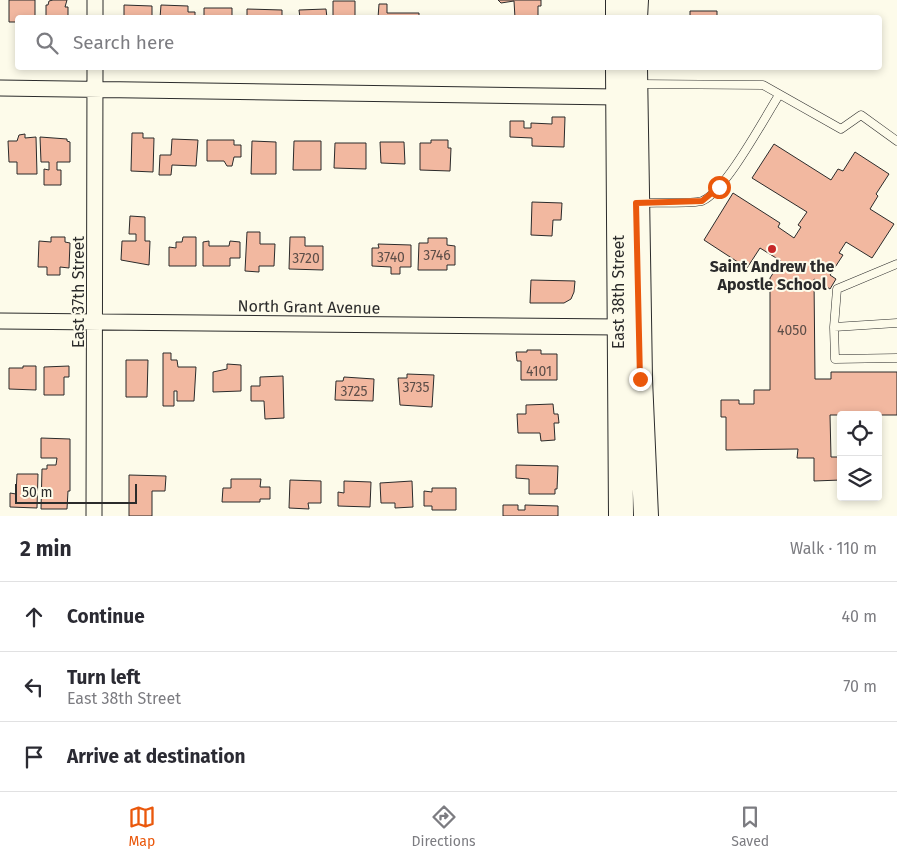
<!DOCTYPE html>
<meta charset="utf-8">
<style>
:root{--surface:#fff;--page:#f7f7f7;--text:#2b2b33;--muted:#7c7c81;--line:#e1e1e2;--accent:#ea580c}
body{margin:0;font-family:"Fira Sans",sans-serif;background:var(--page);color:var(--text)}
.controls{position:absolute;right:15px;bottom:15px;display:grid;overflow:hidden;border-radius:5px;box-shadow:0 2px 8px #0003}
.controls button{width:45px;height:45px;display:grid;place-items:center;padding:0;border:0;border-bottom:1px solid var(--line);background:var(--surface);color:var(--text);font:25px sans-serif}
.scale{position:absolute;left:15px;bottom:12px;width:122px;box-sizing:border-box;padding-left:5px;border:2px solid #2b2b2b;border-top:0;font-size:14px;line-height:18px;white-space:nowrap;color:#2b2b2b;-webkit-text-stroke:4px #fdfbea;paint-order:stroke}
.stop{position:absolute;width:15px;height:15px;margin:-11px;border:4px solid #ea580c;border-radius:50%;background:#fff}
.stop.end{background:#ea580c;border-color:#fff;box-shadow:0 1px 5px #0008}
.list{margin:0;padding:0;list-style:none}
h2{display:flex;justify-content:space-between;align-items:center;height:65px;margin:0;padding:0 20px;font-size:21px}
h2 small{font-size:16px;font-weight:400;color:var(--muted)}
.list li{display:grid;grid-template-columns:32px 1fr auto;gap:15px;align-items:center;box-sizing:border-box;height:70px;padding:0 20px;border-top:1px solid var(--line)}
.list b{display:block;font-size:19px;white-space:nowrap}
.list p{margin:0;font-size:16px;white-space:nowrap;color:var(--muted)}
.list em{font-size:16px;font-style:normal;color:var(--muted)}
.icon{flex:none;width:28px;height:28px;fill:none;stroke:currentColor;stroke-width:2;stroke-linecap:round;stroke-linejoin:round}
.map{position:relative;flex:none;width:897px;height:516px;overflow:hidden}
.search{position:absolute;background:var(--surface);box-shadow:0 2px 8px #0003;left:15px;right:15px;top:15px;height:55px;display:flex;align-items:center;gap:12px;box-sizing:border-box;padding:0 18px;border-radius:5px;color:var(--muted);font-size:19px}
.sheet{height:275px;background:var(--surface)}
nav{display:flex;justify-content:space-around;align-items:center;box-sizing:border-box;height:70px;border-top:1px solid var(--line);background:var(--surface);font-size:14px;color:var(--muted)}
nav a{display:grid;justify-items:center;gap:2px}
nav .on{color:var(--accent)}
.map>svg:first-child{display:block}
</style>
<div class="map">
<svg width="897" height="516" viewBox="0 0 897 516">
<rect width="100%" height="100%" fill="#fdfbea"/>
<path fill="#f2b8a0" stroke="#2b2b2b" d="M9,0H35V18H18V22H9Z
M53,0H67L65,7H68V18H46V5H48L49,1Z
M498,0H541V6H538V16L515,18L514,1L501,3Z
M333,1H355V18H333Z
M379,4H387V13H419V18H378Z
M124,5L152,6V18H124Z
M161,5L188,6V12H195V18H160Z
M204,8H232V18H204Z
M247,9L282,10V18H247Z
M326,9L327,18H300L299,10Z
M690,11H717V18H690Z
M552,117H565L564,147L532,146V138L510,137V121H524V128H531V123L552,124Z
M132,133H143V138H154L153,172L131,171Z
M25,134V138L36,137L37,174H17V162H9L8,141H17L19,135Z
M40,137L67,139V141L70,142V162H57V170H61V185H44V169L49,170V162H41Z
M172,139L198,140L196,166L172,165L171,175H159L160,155H171Z
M207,140H234V145H241V157H234L232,166H227L224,161H207Z
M431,140H448V148H451L450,171L420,170V143H431Z
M252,141L276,142V174H251Z
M294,141H321V170H293Z
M380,142H404L405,164L381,163Z
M335,143H366V169L334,168Z
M774,144L831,180L838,169L843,171L855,152L889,174L876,194L878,196L870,209L894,224L872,258L846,242L839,253L843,255L830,275L836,279L830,289L814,279L815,379H831V372H897V415H830L831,457H841V480L814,481V458H797L798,449L726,450V417H721V400H739V404H754V390H770V278L781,261L760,248L747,268L704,240L733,193L780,223L778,227L794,238L801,227L798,225L807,212L752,178Z
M532,202L562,203L561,220H553L552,236L531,235Z
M130,216L145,217V241H150L149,265L121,260L122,241H136V234H129Z
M247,232H260V244H275L274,266H259V272L245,271Z
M51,237H65V242L70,243L69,268L60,267V275H47V267H38L39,241L51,242Z
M183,237H196V266H169V247L176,248V242H182Z
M290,237H305V246H323V270L289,269Z
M428,238H447V245L455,246V265H447V270H418L419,243H428Z
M209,241V246H229L230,241L240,242V258H230V266H203V242Z
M378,244L411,245V267H400V274H391V267L372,266V248H379Z
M531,280L575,281L574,292L571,299L564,303H530Z
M527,350H541V354H557V380H521V361H517L516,352H527Z
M163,353H171V360H177L178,367H196L194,401H177V391H174V406H163Z
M126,360H148L147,397H126Z
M227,364L241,365V391L213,392V372L227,369Z
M23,366H36V390L9,389V368H23Z
M69,366V377H64V395H44V367Z
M407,374L434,375L432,407L400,405L398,378H407Z
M283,376L284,418L265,419L264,401H251V386H260V377Z
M344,377L374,379L373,401L335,400L336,381H343Z
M553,404L554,414H558L559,423H554L555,440L541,441L540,433H518L517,414H526V405Z
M41,438L70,439V491H68L67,509H41L42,469H47V465H56L57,458H41Z
M516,465L558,466L557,489H555V494H529V479L516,478Z
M17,474H38L37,508L10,507V493L16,494Z
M129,475L166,476L165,491H152V516H129Z
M231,479H261L260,487H270V499H260V502H222L223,488H231Z
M290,480L321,481V503H308L309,509L289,508Z
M344,481L371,482L370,507L338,506V492L344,493Z
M412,481L413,507L395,508V503H381L380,483Z
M432,488H456V510H432V506H424V491L432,492Z
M503,505H518V510H525V505L558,506V516H503Z"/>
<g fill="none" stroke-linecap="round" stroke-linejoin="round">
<defs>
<path id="service" d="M637,84L763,85L841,129L861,115L897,141
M641,203C653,202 693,204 702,201C725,192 765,117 779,95
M897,264L837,289L834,327L897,323
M834,327L835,359L897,358"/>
<path id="minor" d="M95,0V18
M0,88L618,97
M0,321L618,327
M94,516L95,68"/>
<path id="primary" d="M618,0V18
M635,18L636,0
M618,68L621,516
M635,68L640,379L646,516"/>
</defs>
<use href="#service" stroke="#2b2b2b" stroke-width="9"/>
<use href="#minor" stroke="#2b2b2b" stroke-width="17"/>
<use href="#primary" stroke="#2b2b2b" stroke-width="26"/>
<use href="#service" stroke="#fdfbea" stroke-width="8"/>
<use href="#minor" stroke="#fdfbea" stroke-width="15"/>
<use href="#primary" stroke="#fdfbea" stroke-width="24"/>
</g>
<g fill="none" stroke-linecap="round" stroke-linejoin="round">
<path stroke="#ea580c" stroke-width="6" d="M640,379L636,203L702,201L719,187"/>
</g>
<circle fill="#c62828" stroke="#fdfbea" stroke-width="2" cx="772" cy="249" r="5"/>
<g text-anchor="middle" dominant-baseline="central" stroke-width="4" stroke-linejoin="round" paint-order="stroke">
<g font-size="14" fill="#5d4e48">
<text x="437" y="255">3746</text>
<text x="391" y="257">3740</text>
<text x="306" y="258">3720</text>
<text x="792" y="330">4050</text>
<text x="539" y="371">4101</text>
<text x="416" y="387">3735</text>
<text x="354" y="391">3725</text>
</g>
<g font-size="16" font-weight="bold" fill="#2b2b2b" stroke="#fdfbea">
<text x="772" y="266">Saint Andrew the<tspan x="772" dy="18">Apostle School</tspan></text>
</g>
<g font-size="16" fill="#2b2b2b" stroke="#fdfbea">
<text transform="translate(78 292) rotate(-90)">East 37th Street</text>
<text transform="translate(618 292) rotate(-90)">East 38th Street</text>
<text transform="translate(309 307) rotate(1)">North Grant Avenue</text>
</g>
</g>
</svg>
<div class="controls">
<button><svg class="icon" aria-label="locate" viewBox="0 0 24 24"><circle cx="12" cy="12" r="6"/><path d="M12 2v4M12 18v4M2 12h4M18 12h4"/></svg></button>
<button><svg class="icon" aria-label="layers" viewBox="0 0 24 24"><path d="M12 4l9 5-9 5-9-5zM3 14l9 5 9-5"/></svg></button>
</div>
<div class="scale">50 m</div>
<div class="stop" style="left:719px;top:187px"></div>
<div class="stop end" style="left:640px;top:379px"></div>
<div class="search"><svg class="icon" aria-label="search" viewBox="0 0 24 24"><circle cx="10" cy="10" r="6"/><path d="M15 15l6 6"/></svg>Search here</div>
</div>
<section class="sheet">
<h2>2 min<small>Walk · 110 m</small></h2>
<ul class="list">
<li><svg class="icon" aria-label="ahead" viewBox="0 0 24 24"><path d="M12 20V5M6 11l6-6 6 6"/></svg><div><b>Continue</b></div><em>40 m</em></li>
<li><svg class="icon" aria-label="left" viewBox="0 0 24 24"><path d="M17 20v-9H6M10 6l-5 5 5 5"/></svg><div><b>Turn left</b><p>East 38th Street</p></div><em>70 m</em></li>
<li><svg class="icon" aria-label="arrive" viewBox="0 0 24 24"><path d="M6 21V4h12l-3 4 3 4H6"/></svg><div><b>Arrive at destination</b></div></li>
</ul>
</section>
<nav>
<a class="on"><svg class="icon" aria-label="map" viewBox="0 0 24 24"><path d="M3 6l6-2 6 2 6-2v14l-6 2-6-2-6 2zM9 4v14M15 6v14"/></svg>Map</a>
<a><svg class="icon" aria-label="directions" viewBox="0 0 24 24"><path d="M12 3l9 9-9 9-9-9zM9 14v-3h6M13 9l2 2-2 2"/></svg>Directions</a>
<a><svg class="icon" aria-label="saved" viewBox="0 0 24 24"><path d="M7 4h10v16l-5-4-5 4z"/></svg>Saved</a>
</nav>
